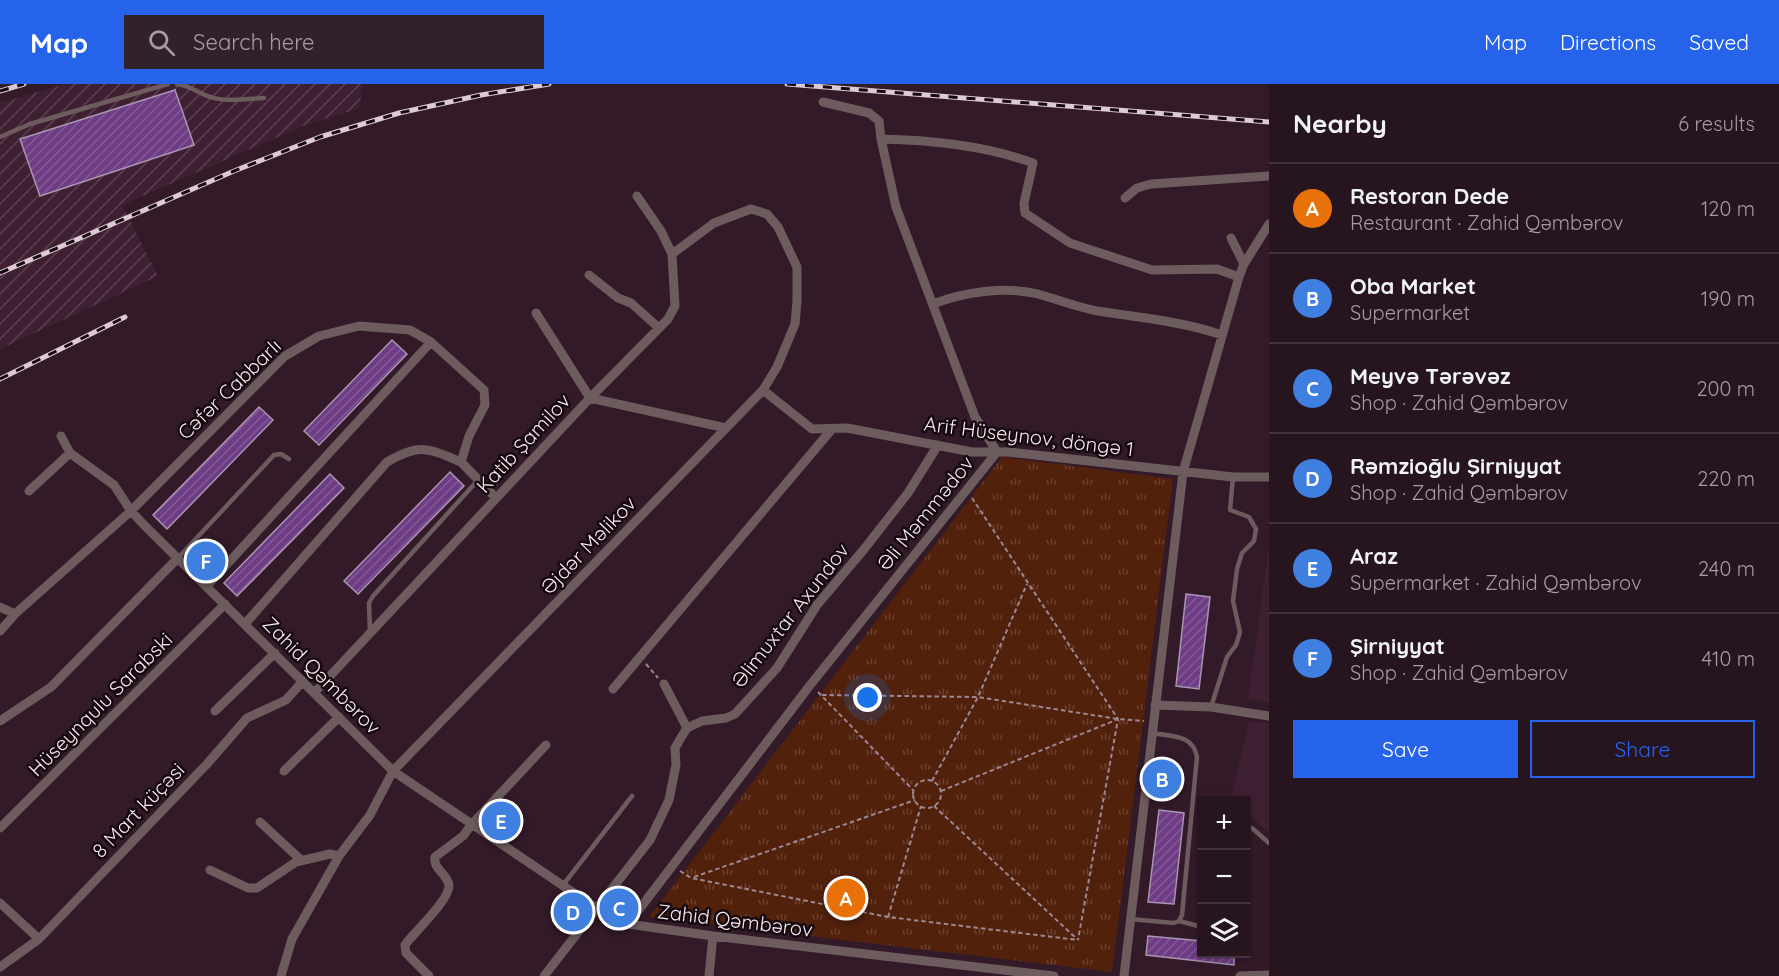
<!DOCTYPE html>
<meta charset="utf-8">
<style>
:root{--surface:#26141f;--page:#32212c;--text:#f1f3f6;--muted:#a49ea4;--line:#42333d;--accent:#2563eb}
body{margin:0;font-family:Quicksand,sans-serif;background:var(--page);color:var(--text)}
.controls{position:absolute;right:18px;bottom:18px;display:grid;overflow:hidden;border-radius:0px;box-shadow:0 3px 9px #0003}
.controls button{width:54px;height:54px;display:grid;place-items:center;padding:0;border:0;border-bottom:2px solid var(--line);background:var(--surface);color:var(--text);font:30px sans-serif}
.you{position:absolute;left:868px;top:614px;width:21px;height:21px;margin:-15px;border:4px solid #fff;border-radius:50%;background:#1a73e8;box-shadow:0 0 0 9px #1a73e833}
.badge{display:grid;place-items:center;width:39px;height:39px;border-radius:50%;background:var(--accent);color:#fff;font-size:20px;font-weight:700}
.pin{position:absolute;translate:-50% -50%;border:3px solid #fff;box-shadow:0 2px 6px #0006}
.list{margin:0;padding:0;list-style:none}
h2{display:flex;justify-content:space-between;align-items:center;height:78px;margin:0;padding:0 24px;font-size:26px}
h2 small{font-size:20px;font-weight:400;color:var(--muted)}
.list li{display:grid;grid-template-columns:39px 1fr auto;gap:18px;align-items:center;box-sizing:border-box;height:90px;padding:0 24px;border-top:2px solid var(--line)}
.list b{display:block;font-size:22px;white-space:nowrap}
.list p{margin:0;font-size:20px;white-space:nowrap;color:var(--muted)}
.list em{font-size:20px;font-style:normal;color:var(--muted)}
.actions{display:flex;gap:12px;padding:18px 24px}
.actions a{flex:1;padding:14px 0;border:2px solid var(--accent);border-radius:0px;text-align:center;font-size:21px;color:var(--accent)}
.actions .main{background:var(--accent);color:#fff}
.icon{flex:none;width:33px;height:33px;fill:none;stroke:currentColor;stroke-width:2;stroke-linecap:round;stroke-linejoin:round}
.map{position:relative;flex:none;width:1269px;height:892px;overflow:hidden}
header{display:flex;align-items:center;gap:36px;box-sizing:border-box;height:84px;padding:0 30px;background:var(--accent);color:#fff}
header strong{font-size:28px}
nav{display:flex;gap:33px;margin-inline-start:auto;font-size:21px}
.search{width:420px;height:54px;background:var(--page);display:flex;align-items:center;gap:15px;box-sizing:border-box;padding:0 21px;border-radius:0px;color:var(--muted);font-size:22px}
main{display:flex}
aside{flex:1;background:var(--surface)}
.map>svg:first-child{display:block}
</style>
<header>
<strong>Map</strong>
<div class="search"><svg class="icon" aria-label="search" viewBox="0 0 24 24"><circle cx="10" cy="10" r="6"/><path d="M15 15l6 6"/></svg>Search here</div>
<nav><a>Map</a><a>Directions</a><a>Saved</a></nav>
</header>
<main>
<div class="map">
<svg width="1269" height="892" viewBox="0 0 1269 892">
<defs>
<pattern id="industrial-furrows" width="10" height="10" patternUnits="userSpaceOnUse" patternTransform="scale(1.5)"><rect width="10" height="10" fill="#3f2033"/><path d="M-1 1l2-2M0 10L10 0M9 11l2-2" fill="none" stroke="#5c4051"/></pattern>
<pattern id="park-tufts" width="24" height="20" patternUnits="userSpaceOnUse" patternTransform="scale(1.5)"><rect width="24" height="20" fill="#52210c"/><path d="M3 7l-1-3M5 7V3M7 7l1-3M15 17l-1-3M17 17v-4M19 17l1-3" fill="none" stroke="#6c4130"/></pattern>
<pattern id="building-hatch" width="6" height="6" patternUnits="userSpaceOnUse" patternTransform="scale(1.5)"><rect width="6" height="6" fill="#6e3c84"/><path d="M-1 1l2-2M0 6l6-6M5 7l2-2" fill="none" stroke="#845896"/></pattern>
</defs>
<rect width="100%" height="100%" fill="#331a29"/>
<path fill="#3f2033" d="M1269,462V618L1248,615Z
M1249,637L1269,639V749L1247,729L1246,716L1231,715Z"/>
<path fill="url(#industrial-furrows)" d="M65,0H362L360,24L303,42L122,121L158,192L0,265V19Z"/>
<path fill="url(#park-tufts)" d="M1002,373L1173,395L1112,888L649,833Z"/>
<path fill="url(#building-hatch)" stroke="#a896b2" stroke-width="1.5" d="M175,6L194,61L40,112L20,55Z
M392,256L407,270L319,361L304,347Z
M259,323L273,336L167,445L153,431Z
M450,388L464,402L358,510L344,497Z
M330,390L344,404L237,512L224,499Z
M1186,510L1210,513L1199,605L1176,602Z
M1159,726L1184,729L1174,820L1148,818Z
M1148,852L1202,857V870H1234V881L1146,871Z"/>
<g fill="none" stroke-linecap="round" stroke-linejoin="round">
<path stroke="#9c8792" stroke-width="2" stroke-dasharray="4.5 3" stroke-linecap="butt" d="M972,414L1118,635L1078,856
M646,580L658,594
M818,608L914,707
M822,611L978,613L1118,635L1144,637
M913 710a14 14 0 1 1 28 0a14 14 0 1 1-28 0Z
M932,697L978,613L1027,500
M941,707L1116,636
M934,722L1077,855
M680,787L691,794L888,833L1078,856
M694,793L915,716
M888,833L921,722"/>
<path stroke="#6c5c5d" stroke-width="4.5" d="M177,0C188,1 195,7 205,11C222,19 245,15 264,14
M0,53L30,40L168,0
M178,474L274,371L281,370L289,375
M370,547L369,519L373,512L478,396
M1211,623L1227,573L1236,561L1240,548L1233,517L1237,485L1242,469L1254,457L1256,445L1249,433L1230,426L1233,393
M1246,744H1252L1269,759
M563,801L632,712
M1130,835L1174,839L1179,837L1182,831L1197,673C1193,650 1172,653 1152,649
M1179,837L1202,843"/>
<path stroke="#6c5c5d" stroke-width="9" d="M881,55C929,56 987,62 1033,79L1024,119L1025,129L1070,159L1152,186L1217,185L1239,193
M1125,114L1137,104L1151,100L1269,92
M1231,154L1244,180
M589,191L618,214L631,219L659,244
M933,220C964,208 1005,202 1038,210C1060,216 1082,225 1104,228C1144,234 1184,238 1222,251
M536,229L590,314L726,344
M763,306L812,345L847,344L972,368H1008L1233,393H1269
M61,352L70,369L114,401L131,427L144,441L393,687L611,834L628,840L713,852L1054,892
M29,407L70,369
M207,502L431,258
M0,523L15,530
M245,540L387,378C420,359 427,364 461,378
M0,547L15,530L131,427L285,272L319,252L359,242L410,246L431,258L484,306L485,321L469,352L461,378L496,414
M664,600L687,644
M613,605L832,345
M315,608L590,314L668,235L675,222L672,170L661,147L637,112
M1155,621L1211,623L1269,632
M215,627L275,569
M0,637L51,603L178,474
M284,687L339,633
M260,738L301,776
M0,744L225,520
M210,786L248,804H257L296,778L330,770L339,772
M0,819L39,855
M628,840L811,600L997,368L975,333L896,123L881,55L879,37L869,29L823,18
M0,883L39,855L207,680L247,634L286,616L303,597
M281,892L292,855L339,772L370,731L393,687L763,306L777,283L795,240L797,217V183L778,143L767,130L751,125L714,139L672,170
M429,892L406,869L405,861C414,848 450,816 449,801C447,789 433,786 435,773L463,752L472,740L546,661
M544,892L650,756L669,716L676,681L675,664L682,652L687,644L702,637L726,634L735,630L777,584L817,521L865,464L908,409L938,361
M709,892L713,852
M1124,892L1183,388L1239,193L1244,180L1269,140
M1240,892L1269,891"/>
<defs>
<path id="rail" d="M787,0L1269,38
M0,7L24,0
M0,189L234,87L320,53L399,29L481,11L549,0
M0,295L125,233"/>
</defs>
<use href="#rail" stroke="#ddcad4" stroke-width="5"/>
<use href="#rail" stroke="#14090f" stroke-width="3" stroke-dasharray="9" stroke-linecap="butt"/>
</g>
<g text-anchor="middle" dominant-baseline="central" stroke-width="5" stroke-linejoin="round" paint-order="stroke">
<g font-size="20" fill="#fae8f1" stroke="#14090f">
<text transform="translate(229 305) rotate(-44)">Cəfər Cabbarlı</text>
<text transform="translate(1029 352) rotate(7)">Arif Hüseynov, döngə 1</text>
<text transform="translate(523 359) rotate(-47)">Katib Şamilov</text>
<text transform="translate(925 429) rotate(-51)">Əli Məmmədov</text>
<text transform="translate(588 461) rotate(-46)">Əjdər Məlikov</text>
<text transform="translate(790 531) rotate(-52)">Əlimuxtar Axundov</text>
<text transform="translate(322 591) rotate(45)">Zahid Qəmbərov</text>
<text transform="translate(100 620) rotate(-45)">Hüseynqulu Sarabski</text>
<text transform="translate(138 726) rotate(-46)">8 Mart küçəsi</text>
<text transform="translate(735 836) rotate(7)">Zahid Qəmbərov</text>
</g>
</g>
</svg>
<div class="controls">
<button>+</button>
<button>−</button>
<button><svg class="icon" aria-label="layers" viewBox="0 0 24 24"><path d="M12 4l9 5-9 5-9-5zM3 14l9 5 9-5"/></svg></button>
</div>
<div class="you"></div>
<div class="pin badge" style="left:846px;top:814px;background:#e8710a">A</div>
<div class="pin badge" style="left:1162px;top:695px;background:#3f7fe0">B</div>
<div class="pin badge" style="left:619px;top:824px;background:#3f7fe0">C</div>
<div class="pin badge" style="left:573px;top:828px;background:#3f7fe0">D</div>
<div class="pin badge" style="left:501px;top:737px;background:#3f7fe0">E</div>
<div class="pin badge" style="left:206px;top:477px;background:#3f7fe0">F</div>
</div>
<aside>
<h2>Nearby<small>6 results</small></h2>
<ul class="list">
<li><span class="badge" style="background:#e8710a">A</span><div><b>Restoran Dede</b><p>Restaurant · Zahid Qəmbərov</p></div><em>120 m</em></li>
<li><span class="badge" style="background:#3f7fe0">B</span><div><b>Oba Market</b><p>Supermarket</p></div><em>190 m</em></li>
<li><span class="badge" style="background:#3f7fe0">C</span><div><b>Meyvə Tərəvəz</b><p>Shop · Zahid Qəmbərov</p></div><em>200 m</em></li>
<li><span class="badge" style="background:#3f7fe0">D</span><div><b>Rəmzioğlu Şirniyyat</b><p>Shop · Zahid Qəmbərov</p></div><em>220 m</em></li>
<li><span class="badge" style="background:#3f7fe0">E</span><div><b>Araz</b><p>Supermarket · Zahid Qəmbərov</p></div><em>240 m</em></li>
<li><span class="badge" style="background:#3f7fe0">F</span><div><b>Şirniyyat</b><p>Shop · Zahid Qəmbərov</p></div><em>410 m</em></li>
</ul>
<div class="actions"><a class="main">Save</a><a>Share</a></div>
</aside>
</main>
